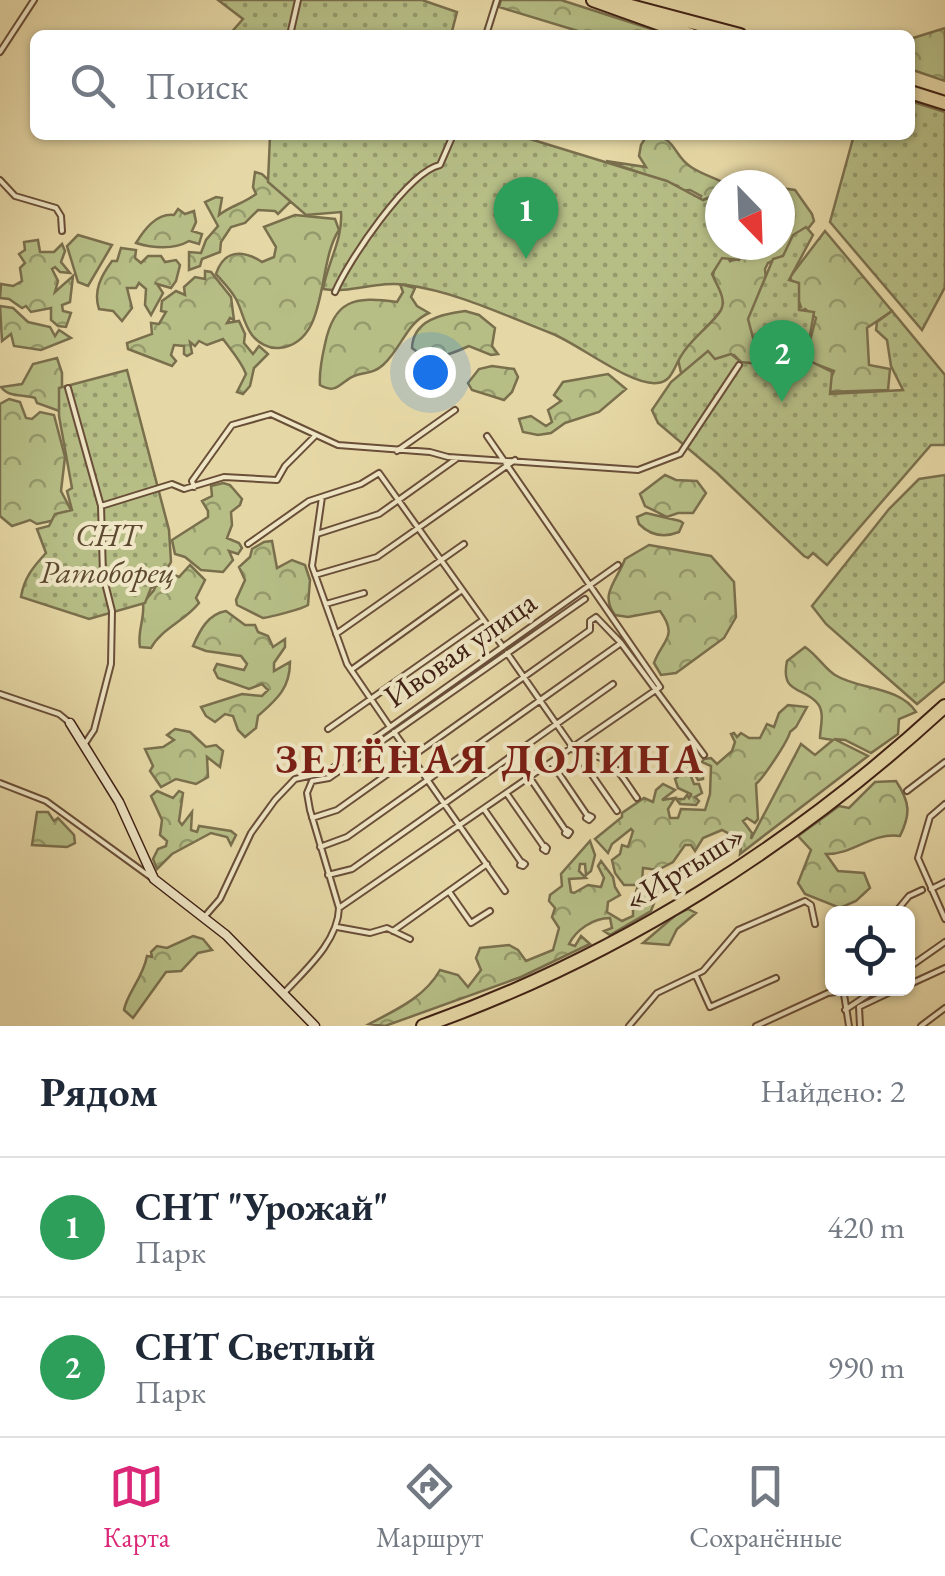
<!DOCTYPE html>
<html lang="ru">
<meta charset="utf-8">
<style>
:root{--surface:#fff;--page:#f2f2f3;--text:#1f2937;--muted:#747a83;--line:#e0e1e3;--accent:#db2777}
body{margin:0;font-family:"EB Garamond",serif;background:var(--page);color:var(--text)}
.controls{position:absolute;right:30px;bottom:30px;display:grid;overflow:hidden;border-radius:15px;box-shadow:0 2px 8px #0004}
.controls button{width:90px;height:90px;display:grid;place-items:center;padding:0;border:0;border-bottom:2px solid var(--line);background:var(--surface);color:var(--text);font:50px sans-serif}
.compass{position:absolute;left:705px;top:170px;width:90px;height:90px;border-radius:50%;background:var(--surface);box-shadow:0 2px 8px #0004;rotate:157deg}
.you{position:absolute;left:430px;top:372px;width:35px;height:35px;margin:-25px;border:8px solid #fff;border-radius:50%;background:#1a73e8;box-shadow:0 0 0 15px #1a73e833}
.badge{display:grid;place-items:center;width:65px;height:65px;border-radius:50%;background:var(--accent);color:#fff;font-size:32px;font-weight:700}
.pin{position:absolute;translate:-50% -82px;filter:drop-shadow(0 2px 5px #0008)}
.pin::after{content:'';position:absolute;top:52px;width:35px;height:30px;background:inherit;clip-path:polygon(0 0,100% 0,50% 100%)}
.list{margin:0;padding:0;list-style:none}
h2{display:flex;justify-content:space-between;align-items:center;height:130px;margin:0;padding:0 40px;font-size:42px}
h2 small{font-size:32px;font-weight:400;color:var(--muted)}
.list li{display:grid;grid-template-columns:65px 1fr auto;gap:30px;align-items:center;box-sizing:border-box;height:140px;padding:0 40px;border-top:2px solid var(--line)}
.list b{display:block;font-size:38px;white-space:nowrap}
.list p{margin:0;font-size:32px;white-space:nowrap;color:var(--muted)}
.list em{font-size:32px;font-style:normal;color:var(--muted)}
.icon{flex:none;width:55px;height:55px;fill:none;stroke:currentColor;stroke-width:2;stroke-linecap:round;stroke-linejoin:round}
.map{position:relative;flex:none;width:945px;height:1026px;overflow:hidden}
.search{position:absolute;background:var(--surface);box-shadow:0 2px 8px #0004;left:30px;right:30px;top:30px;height:110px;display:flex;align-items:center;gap:25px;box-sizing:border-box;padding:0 35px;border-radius:15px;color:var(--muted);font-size:38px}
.sheet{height:410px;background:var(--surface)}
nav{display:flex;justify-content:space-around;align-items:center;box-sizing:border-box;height:140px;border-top:2px solid var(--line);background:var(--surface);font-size:28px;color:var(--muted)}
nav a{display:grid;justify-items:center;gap:5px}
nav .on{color:var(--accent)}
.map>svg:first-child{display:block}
</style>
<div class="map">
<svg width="945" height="1026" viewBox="0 0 945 1026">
<defs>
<pattern id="forest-crowns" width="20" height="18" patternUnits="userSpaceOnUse" patternTransform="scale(2.5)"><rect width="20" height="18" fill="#b6be86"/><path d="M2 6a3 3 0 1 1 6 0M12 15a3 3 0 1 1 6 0" fill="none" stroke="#959a6c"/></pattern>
<pattern id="garden-dots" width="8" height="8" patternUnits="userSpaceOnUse" patternTransform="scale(2.5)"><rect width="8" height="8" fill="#b6be86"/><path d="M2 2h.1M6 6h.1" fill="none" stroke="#959a6c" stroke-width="1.8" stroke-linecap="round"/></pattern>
</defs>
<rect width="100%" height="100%" fill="#e6d8a6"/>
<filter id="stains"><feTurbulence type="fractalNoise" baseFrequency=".002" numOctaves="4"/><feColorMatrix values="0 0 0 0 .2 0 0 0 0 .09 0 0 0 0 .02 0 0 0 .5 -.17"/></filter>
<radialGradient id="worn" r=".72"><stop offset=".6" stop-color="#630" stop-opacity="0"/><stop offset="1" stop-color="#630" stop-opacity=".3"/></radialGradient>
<path fill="url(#forest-crowns)" stroke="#7a6f4d" stroke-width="2.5" d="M501,0H561L670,35H591L499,7Z
M945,28V81L910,69V39Z
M647,135C677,135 672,155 691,167C703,175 716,178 728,185H720V245L730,261L742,258L744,250L741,245H780V188L795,190L812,214L814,221L789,253L768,263L765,269L774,365H744L734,355L682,377L677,355L723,303L713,275L716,260L698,201L701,196L690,190L677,191L678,186L606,161L646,167L639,156L641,145Z
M255,172L262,174L293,203L290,202L278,214L275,211L258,210L245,223L231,227L221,242L220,252L202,259L200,266L189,270V252L201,253L206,240L218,226L205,202L216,197L222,198L219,215C232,205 243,204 256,194L253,187Z
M178,209L185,214L194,211L196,222L192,231L202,234L199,244L189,241C174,250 152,248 136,243C144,230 156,213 174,215Z
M295,215L335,219L339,230C316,264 330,343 279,348C269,349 258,343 252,335C244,325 242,310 236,299C231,290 223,282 216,274C224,250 242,249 262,262L274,257L276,247L264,227Z
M825,231L892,311L867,328L869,365L890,369L888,390L825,392L834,371L805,360L816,318L805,309L799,312L793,309L801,307L790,277Z
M78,235L112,245L88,286L78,282L67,246Z
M38,240L40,252H54L62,244L65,251L61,262L70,273L60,272L55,267L52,269L58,281L55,292L73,276L70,302L62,305L63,311L71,313L66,327L58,326L51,320V308L31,312L26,306L22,308L9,299L0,298L1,284L13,286L22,281L20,268L25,263L19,254L25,250L24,242Z
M121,248L136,250L135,258L141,263L148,256H161L165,262L176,260L180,265L176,281L171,288L157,284L163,293L151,315L145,305L146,289L139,283L136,288H127L132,308L122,321L113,311L99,309C93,291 101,276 112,261H117Z
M205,271L211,272L231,297L234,320L230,318L227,323L239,321L245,334L244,343L253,354L259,346L268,354L254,368L250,386L243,394L237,392L246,374C241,361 231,350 223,339L207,345L199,341L195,346L190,342L192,353L187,356L184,354V346L174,345L171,355L176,361L172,366L128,349L127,343L152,334L151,323L159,324L166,312L161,311L162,301L176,291L185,295L184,287L195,277L205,279Z
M400,284L415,288L411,297L417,306L429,313C406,323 402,348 383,365C373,374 365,372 354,376C340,382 337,395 320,385C319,372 322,357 325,344C334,300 354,296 397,302L403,292Z
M0,306L13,308L28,322L50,327L55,336L59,330L71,338L41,350L14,346L11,334L2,341Z
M465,311L479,315L495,328L492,346L498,354L491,355L469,346C449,355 430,364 412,348C413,320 442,314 465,311Z
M57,358L62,373V412L37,403L35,398C23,394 9,398 1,387L22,384L33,364Z
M492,366L514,369L518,377L512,392L504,400L472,390L468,383L479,369Z
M608,374L626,389L599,412L565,423L551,433L538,435L523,432L519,419L531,416L546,426L552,422L548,410L561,401L554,395L563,382Z
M9,399L20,402L26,418L32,419L40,412L54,415L65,457L61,491L71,510L65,518L37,524L30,520L12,526L0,516V404Z
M665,475L676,480L697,481L706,493L693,513H678L667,517L645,506L640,494Z
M223,483L230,485L242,499L240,505L231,512L232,525L227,538L239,543L242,548L238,554L229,551L233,560L223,572L201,570L185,557L175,554L172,540L208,517V511L202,501L212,496L211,486Z
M646,513L680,521L683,523L679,532C664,538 650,535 639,524L637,517Z
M272,541L277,568L292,560L305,565L310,580L308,605C302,609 271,617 263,618L237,605L236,600L245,580L239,567L250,557L252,549L264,542Z
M649,545L711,556L734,582L736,617L724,638L676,673L661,675L654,663C662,640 679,637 660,611L628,617L615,615C599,594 617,581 625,559Z
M190,565L205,580L196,598L199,603C185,621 161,629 151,648L140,647C137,632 145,618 143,603L154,590L159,576L165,571L179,577Z
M226,611L245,625H255L258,632L268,636L273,647L285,639V647L274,663V671L290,662C290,689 276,700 258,716L256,728L245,737L238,730L233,716L225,714L215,722L206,716L201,707L242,694L262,696L268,690L262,684L249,689L218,678L214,670L217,664L244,670L247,664L241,656L206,651L193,646C200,630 208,614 226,611Z
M805,647C817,655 824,668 835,675C859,690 899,686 916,712L899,719L898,734L871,753L845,740L834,739L868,756L740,854L742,841L722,830L703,838L695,851L691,845H685L673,862L658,870L643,868L642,882L658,893L651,911L610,935L604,931L612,928L610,918C593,918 576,930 569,944L575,946L581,936L590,944L521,977L385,1026L369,1024C396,1010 425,997 440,970L458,975L468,987L481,970L476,958L480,948L509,945L518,950L526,961L553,950L559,928L552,917L555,908L549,901L550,895L562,886L561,874L590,841L595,855L591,871L586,875L585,864H580L579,871L586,878L569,879L571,892L574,893L588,885L601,887L604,878L598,866L601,861L613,877L615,887L620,895L608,902L607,912L622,921L633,916V902L638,885H624L615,873L612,860L620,854L622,845L628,847L633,831L631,829L612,844L608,853L595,839L622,817V813L644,798L653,802L656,790L663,784L675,790L662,800L675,798L668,809L670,818H678L681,809L705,810L710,794L711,766L702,762L704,759L711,758L717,764L732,751L735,742L731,734L734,733L737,737L741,733L749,738H760L767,724L774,727L779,713L788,705L807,707L796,727L790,732C788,741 764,777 756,784L758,819L755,823L747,818L743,821L752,833L751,839L801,744L815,755L833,740L820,738C820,728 825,713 818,704C804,686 780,695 787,661Z
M175,729L190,732L206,747L216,745L223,751L220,767L207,757L208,777L196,784L176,779L161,787L150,771L153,766L145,749L163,747L174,740L167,735Z
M690,767L703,774V779L698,780L694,773L690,774L694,784H699L702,793L695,797L699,801L696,805L680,804L676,799H684L687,795L689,798L691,794L678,788L675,779Z
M896,781C910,802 911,814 900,836C871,832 853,855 826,854L838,871L864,873L870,888L856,901L840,908L805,894L798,883L811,850L798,836L839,806L849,808L875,782Z
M157,791L173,798L179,791L183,793L179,821L182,825L192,812L191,830L197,832L199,826L231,831L236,835L231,845L227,837L211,833L172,854L157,869L153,859L158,849L166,846L167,841L160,835L162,820L151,796Z
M37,812H48L54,821L58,818L74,835L75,843L67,847L32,845Z
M688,909L696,913L677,929L669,945L643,943L677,914Z
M193,936L203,939L212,950L198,953L181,971L166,972L133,1018L124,1010C127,993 143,978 147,956L152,957L151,952L157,946L167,948Z"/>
<path fill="url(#garden-dots)" stroke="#7a6f4d" stroke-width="2.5" d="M218,0H422L457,12L451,35H229L243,19Z
M910,101L945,112V287L922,330L830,222L854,135H910Z
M274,135H517L667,181L703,200L720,193V245H743L739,260L722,258L712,274C716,284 727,299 721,310C712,325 691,338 681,356C674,367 672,382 657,383C631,386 578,344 553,334C506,316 457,292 407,285C378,280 351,294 323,289C328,261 343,240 341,212L306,215L268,182L270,136Z
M806,227L813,235L789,280L799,283V310L814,312L806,359L832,372L830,394L903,390L891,366L887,340L876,330L877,322L892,311L945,375V445H931L827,565L813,553L808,558L804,556L717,473L658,423L652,410L671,382L708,351L715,359L731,354L741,362L760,364L748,319L773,259L783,256L793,235Z
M127,370L169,530L171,562L157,586L151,588L145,603L89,619L21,597C24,578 33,567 46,553L37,529L49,526L55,514L72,510L67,491L72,488L59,416V388Z
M945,475V681L917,704L826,624L812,606L889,509L919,479Z"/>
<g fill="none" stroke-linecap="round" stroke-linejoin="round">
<defs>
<path id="street" d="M290,35L298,0
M486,35L497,0
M0,52L34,0
M0,180L15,196L56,208L61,216L62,231
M335,292C348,261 408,172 440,165L453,135
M68,388L101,506L103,575L112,611L111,664L94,730L86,742
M397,451L455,410
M194,487L192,481L232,425L271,414L338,445L430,452L448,457L638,470L680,454L739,365
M322,497L312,566L347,664L390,727
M101,506L172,484L184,489L224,477L277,480L285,466L315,436
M317,534L379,514L456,459
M248,544L309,501L361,484L379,473L503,647
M315,575L377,557L515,460
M326,604L364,593
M336,634L464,544
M507,653L617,811
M351,670L461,591
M0,694L59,714L70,723
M328,729L483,620
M394,732L505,891
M582,756C611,752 622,777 637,798
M551,762L587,815
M530,778L566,831
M0,783L46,801L152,878
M907,791L945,762
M507,794L544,847
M945,804L930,817L918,858L945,919
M484,809L521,862
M588,815L592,817L589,820L586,818Z
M312,818L337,810L590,630V621L596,617L621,643L704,755
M567,830L570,832L568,835L565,833Z
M545,846L547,848L546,851L543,849Z
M320,847L347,837L621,643
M522,862L525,864L523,866L520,865Z
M328,875L352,869L613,684
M931,889L945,882
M450,893L471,923L490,911
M339,908L660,687L487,436
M894,914L909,896L922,890
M206,915L220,899L251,833L275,800L295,779L327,772L618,565
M337,927L370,933L387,928L410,939
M393,931L487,864
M832,947L829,949L832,959
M908,968L945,942
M696,976L710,1007L776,978
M908,985L945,968
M843,988L849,1026
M283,994C305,970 338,942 339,908L310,810L307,793L312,781L329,778L585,599
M845,1010L878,988
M629,1026L657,993L703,971L738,930L805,901L811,905L815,924
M756,1026L828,993L843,991
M860,1026L859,1007L899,988
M921,1026L945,1008"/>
<path id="secondary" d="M70,723L119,802L154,879L226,935L315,1026"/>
<path id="highway" d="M593,0L691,35
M608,0L740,35
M910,92L945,103
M423,1026C617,958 794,845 945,706"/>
</defs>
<use href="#street" stroke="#694e38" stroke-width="8"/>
<use href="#secondary" stroke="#3f2014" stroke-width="11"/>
<use href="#highway" stroke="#3f2014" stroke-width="16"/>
<use href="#street" stroke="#efe6c5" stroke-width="4"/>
<use href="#secondary" stroke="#efe6c5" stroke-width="8"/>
<use href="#highway" stroke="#e6d8a6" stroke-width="12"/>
</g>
<g text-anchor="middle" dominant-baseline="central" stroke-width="8" stroke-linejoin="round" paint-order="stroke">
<g font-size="32" font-style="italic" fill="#5d4830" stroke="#efe6c5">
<text x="107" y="535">СНТ<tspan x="107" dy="37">Ратоборец</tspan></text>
</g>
<g font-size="32" fill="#3f2014" stroke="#efe6c5">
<text transform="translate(460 649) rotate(-35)">Ивовая улица</text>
<text transform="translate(684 867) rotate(-32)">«Иртыш»</text>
</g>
<g font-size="42" font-weight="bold" letter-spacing="2.5" fill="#7a1f14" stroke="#efe6c5">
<text x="490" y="758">ЗЕЛЁНАЯ ДОЛИНА</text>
</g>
</g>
<rect width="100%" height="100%" filter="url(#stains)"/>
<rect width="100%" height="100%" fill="url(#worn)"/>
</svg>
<div class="controls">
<button><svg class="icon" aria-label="locate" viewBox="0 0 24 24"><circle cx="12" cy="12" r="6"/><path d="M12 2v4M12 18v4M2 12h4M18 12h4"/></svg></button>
</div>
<svg class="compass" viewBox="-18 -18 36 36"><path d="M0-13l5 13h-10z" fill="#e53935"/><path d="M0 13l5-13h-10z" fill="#747a83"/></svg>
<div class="you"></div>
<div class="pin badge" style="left:526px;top:259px;background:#2e9e5b">1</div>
<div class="pin badge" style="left:782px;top:402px;background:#2e9e5b">2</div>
<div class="search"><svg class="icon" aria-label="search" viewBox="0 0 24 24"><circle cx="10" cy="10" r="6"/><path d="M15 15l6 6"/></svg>Поиск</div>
</div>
<section class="sheet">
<h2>Рядом<small>Найдено: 2</small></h2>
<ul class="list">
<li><span class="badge" style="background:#2e9e5b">1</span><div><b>СНТ &quot;Урожай&quot;</b><p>Парк</p></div><em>420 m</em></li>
<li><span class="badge" style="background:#2e9e5b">2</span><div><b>СНТ Светлый</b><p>Парк</p></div><em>990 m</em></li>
</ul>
</section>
<nav>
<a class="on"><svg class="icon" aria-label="map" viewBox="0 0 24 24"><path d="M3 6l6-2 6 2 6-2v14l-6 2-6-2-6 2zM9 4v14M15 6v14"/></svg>Карта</a>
<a><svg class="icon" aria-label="directions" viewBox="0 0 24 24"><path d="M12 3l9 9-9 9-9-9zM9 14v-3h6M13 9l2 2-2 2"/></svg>Маршрут</a>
<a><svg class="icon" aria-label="saved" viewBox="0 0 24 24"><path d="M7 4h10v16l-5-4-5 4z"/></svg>Сохранённые</a>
</nav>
